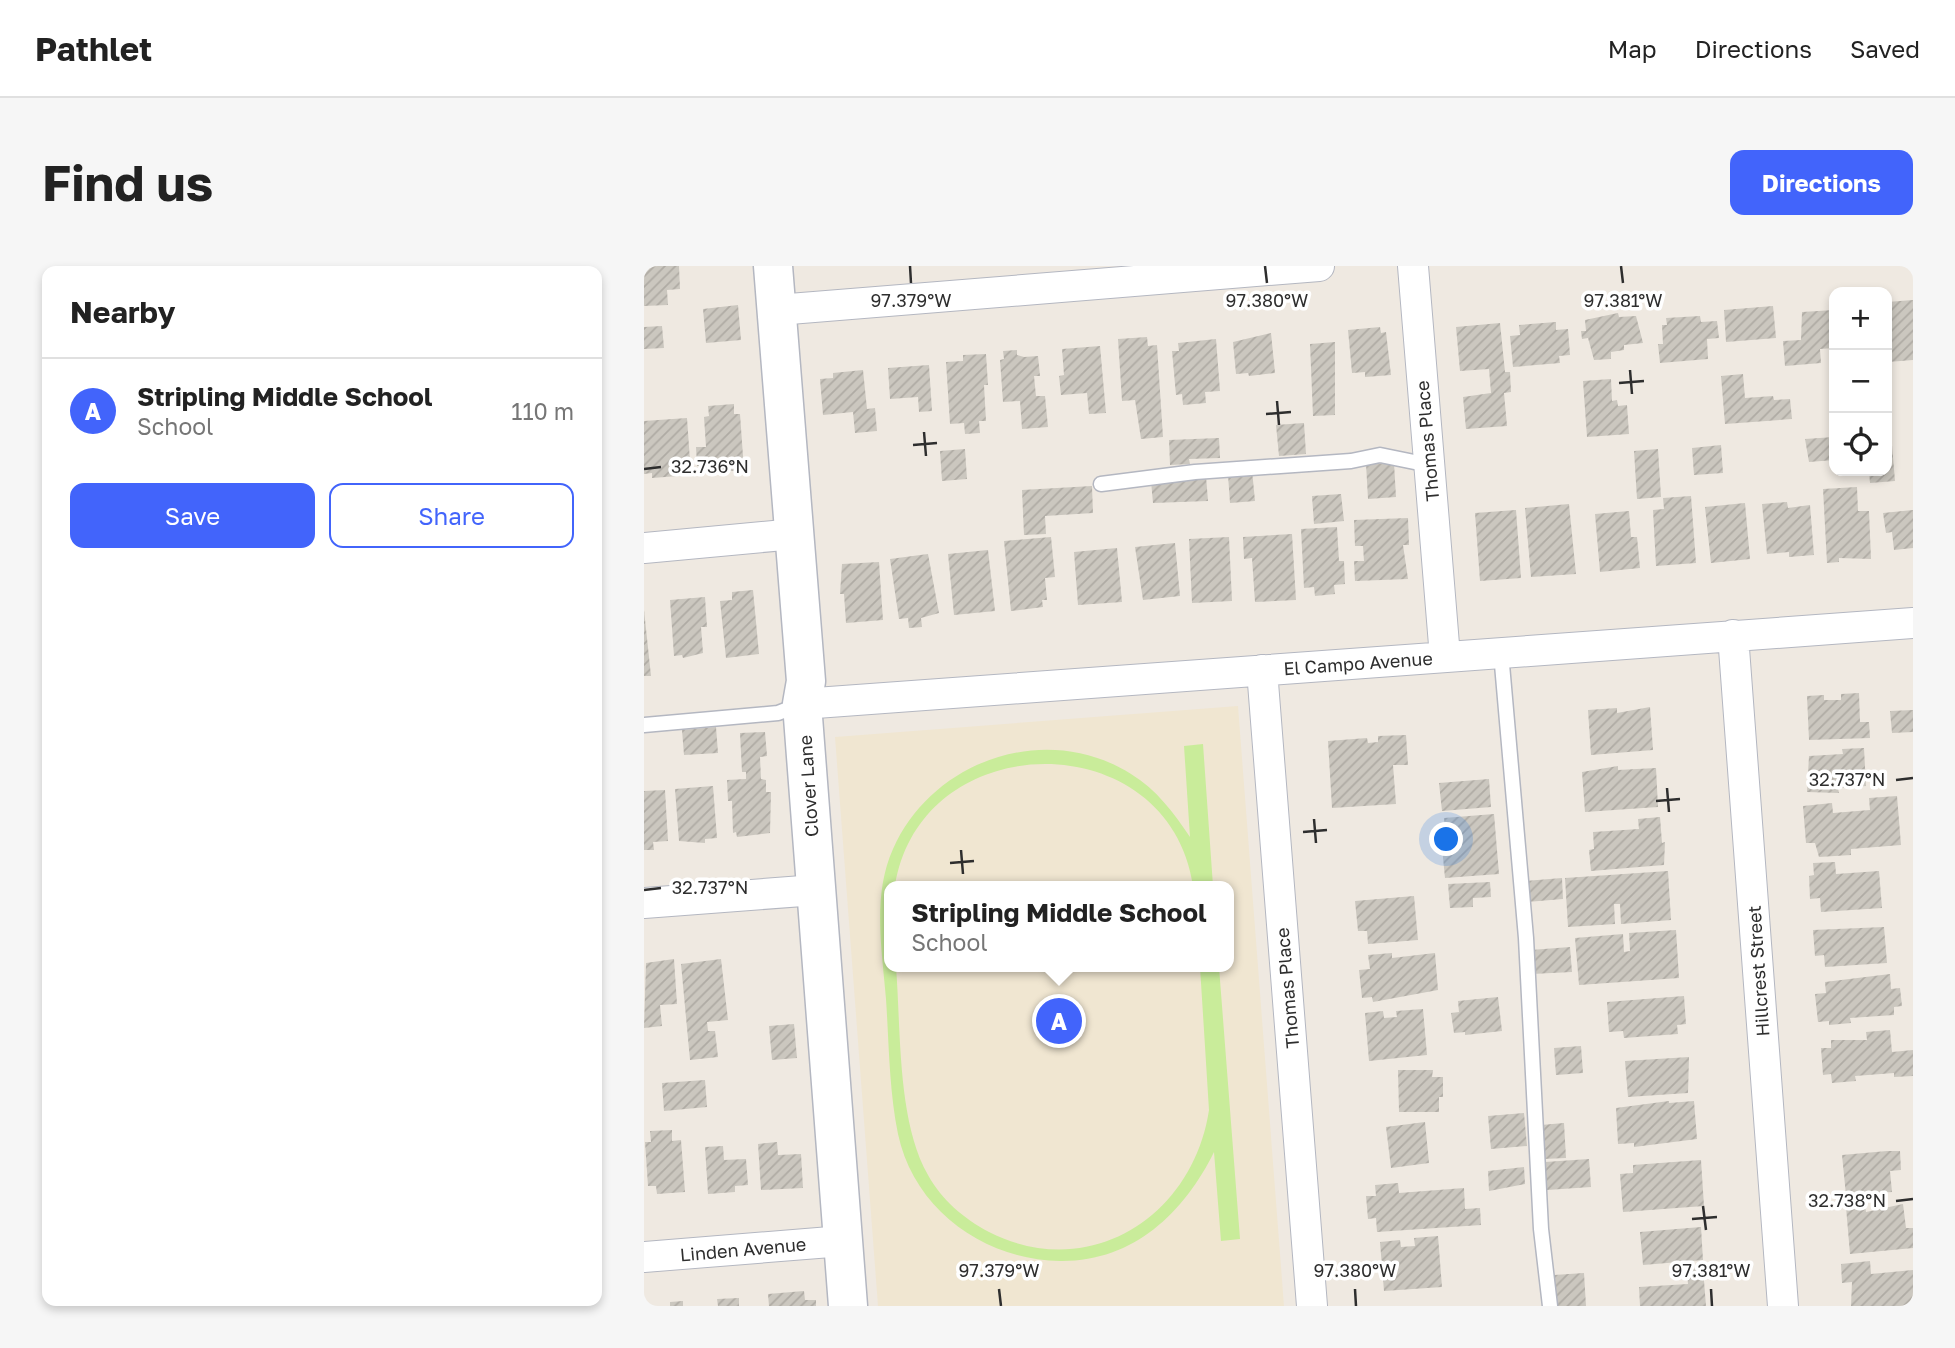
<!DOCTYPE html>
<meta charset="utf-8">
<style>
:root{--surface:#fff;--page:#f6f6f6;--text:#222;--muted:#767676;--line:#e0e0e0;--accent:#4264fb}
body{margin:0;font-family:"Golos Text",sans-serif;background:var(--page);color:var(--text)}
.controls{position:absolute;right:21px;top:21px;display:grid;overflow:hidden;border-radius:14px;box-shadow:0 4px 10px #0003}
.controls button{width:63px;height:63px;display:grid;place-items:center;padding:0;border:0;border-bottom:2px solid var(--line);background:var(--surface);color:var(--text);font:35px sans-serif}
.you{position:absolute;left:803px;top:574px;width:24px;height:24px;margin:-18px;border:5px solid #fff;border-radius:50%;background:#1a73e8;box-shadow:0 0 0 10px #1a73e833}
.badge{display:grid;place-items:center;width:46px;height:46px;border-radius:50%;background:var(--accent);color:#fff;font-size:23px;font-weight:700}
.pin{position:absolute;translate:-50% -50%;border:4px solid #fff;box-shadow:0 2px 7px #0006}
.popup{position:absolute;left:240px;top:615px;width:350px;height:91px;box-sizing:border-box;display:grid;place-content:center;border-radius:14px;background:var(--surface);filter:drop-shadow(0 2px 5px #0005);font-size:23px;white-space:nowrap;color:var(--muted)}
.popup b{font-size:26px;color:var(--text)}
.popup::after{content:'';position:absolute;left:50%;top:100%;margin-left:-14px;border:14px solid transparent;border-top-color:var(--surface)}
.list{margin:0;padding:0;list-style:none}
h2{display:flex;justify-content:space-between;align-items:center;height:91px;margin:0;padding:0 28px;font-size:30px}
h2 small{font-size:23px;font-weight:400;color:var(--muted)}
.list li{display:grid;grid-template-columns:46px 1fr auto;gap:21px;align-items:center;box-sizing:border-box;height:105px;padding:0 28px;border-top:2px solid var(--line)}
.list b{display:block;font-size:26px;white-space:nowrap}
.list p{margin:0;font-size:23px;white-space:nowrap;color:var(--muted)}
.list em{font-size:23px;font-style:normal;color:var(--muted)}
.actions{display:flex;gap:14px;padding:21px 28px}
.actions a{flex:1;padding:16px 0;border:2px solid var(--accent);border-radius:14px;text-align:center;font-size:24px;color:var(--accent)}
.actions .main{background:var(--accent);color:#fff}
.icon{flex:none;width:38px;height:38px;fill:none;stroke:currentColor;stroke-width:2;stroke-linecap:round;stroke-linejoin:round}
.map{position:relative;flex:none;width:1269px;height:1040px;overflow:hidden;border-radius:14px}
header{display:flex;align-items:center;gap:42px;box-sizing:border-box;height:98px;padding:0 35px;background:var(--surface);border-bottom:2px solid var(--line)}
header strong{font-size:33px}
nav{display:flex;gap:38px;margin-inline-start:auto;font-size:24px}
.intro{display:flex;align-items:center;justify-content:space-between;box-sizing:border-box;height:168px;padding:0 42px}
h1{margin:0;font-size:49px}
.button{padding:18px 32px;border-radius:14px;background:var(--accent);color:#fff;font-size:24px;font-weight:700}
main{display:flex;gap:42px;padding:0 42px}
aside{flex:1;background:var(--surface);border-radius:14px;box-shadow:0 4px 10px #0003}
.map>svg:first-child{display:block}
</style>
<header>
<strong>Pathlet</strong>
<nav><a>Map</a><a>Directions</a><a>Saved</a></nav>
</header>
<div class="intro"><h1>Find us</h1><a class="button">Directions</a></div>
<main>
<aside>
<h2>Nearby<small></small></h2>
<ul class="list">
<li><span class="badge">A</span><div><b>Stripling Middle School</b><p>School</p></div><em>110 m</em></li>
</ul>
<div class="actions"><a class="main">Save</a><a>Share</a></div>
</aside>
<div class="map">
<svg width="1269" height="1040" viewBox="0 0 1269 1040">
<defs>
<pattern id="building-hatch" width="6" height="6" patternUnits="userSpaceOnUse" patternTransform="scale(1.75)"><rect width="6" height="6" fill="#cbc7bf"/><path d="M-1 1l2-2M0 6l6-6M5 7l2-2" fill="none" stroke="#afaba4"/></pattern>
</defs>
<rect width="100%" height="100%" fill="#efe9e1"/>
<path fill="#f0e6d1" fill-rule="evenodd" d="M594,440L640,1040H234L191,471ZM245,620H585V701H245Z"/>
<path fill="#c9ec9a" d="M559,478L569,620H549C525,457 277,458 251,620H245V701H252C257,763 253,855 284,909C297,933 320,953 345,966C446,1017 549,950 565,844L556,701H575L596,973L577,975L570,886C540,947 489,996 416,995C341,994 270,944 254,868C245,824 245,777 242,733C238,683 228,630 249,583C289,493 403,455 487,508C513,524 529,546 546,571L540,480Z"/>
<path fill="url(#building-hatch)" d="M0,0H35L36,23L23,24L24,39L0,40Z
M1269,34V94L1244,96L1243,36Z
M94,39L97,74L62,77L59,43Z
M1129,40L1132,72L1082,76L1080,44Z
M1190,44V82L1176,83L1177,97L1141,100L1139,75L1157,74L1158,46Z
M974,47L975,51L992,50L999,77L980,79V84L967,86V93L950,94L944,72L938,73L937,65H942L941,54Z
M1056,50L1057,56L1073,55L1075,72L1063,73L1064,93L1016,97L1014,78H1019L1018,59H1023L1022,52Z
M912,56V64L924,63L926,89L915,90L916,97L869,101L866,70L876,69L875,59Z
M856,57L861,106H866L867,126L860,127L863,160L822,163L819,131L847,127L845,103L816,105L812,61Z
M18,60L20,82L0,83V61Z
M736,61L737,67L742,66L747,109L721,111V106L708,107L704,64Z
M627,67L631,107L605,110L604,107L592,108L589,76Z
M503,71L504,80L513,79L519,171L497,173L491,134L478,135L474,73Z
M572,73L576,125L561,126L562,137L539,139L538,128L532,129L528,85H535L534,77Z
M691,76V149L669,150L666,78Z
M456,80L462,147L445,148L443,127L417,129L415,110L420,109L418,83Z
M373,84V89L380,91L394,90L396,110H390L392,130H401L404,161L378,163L376,135L359,136L356,94L360,93L359,85Z
M342,88L344,119H340L342,155H335L336,167L321,168L320,157L306,158L302,96L319,95V89Z
M285,99L288,145L275,146L274,131L246,133L244,102Z
M219,104L223,143L231,142L233,165L211,167L209,146L179,149L176,113L189,112V107Z
M1099,108L1101,132L1129,130L1130,134L1146,133L1148,153L1081,158L1077,110Z
M967,113L968,135L973,134L974,140L983,139L985,168L943,171L939,115Z
M90,138V148H96L100,204L74,206V199L53,200L52,181H62L60,151L65,150L64,140Z
M43,152L47,209L8,212V207L0,208V155Z
M660,157L662,188L635,190L632,159Z
M1243,167H1247L1251,215L1226,217L1225,205H1243Z
M1190,171V194L1165,196L1161,173Z
M575,172L576,192L545,193L546,198L526,199L525,174Z
M1077,179L1079,207L1050,209L1048,182Z
M321,183L323,213L298,215L296,185Z
M1014,183L1017,231L993,233L990,185Z
M750,197L752,231L724,233L722,198Z
M608,204L611,235L586,237L584,209Z
M562,210L564,235L509,237L507,215Z
M448,220L449,247L401,250L402,268L380,269L378,224Z
M1213,221L1214,245H1225L1227,293L1195,292V296L1183,297L1179,223Z
M697,228L700,255L670,258L668,230Z
M1047,230L1052,297L1012,300L1009,244L1020,243L1019,232Z
M1143,236L1144,242L1166,239L1170,289L1145,291V286L1123,288L1118,238Z
M1101,237L1106,293L1067,297L1061,241Z
M925,238L932,308L887,311L881,242Z
M872,244L877,312L836,315L831,247Z
M1269,244V282L1250,284L1248,266L1242,267L1239,247Z
M985,245L987,271H993L996,302L956,306L951,248Z
M764,252L765,279H759L764,313L711,315L710,295H720L719,280H711L710,254Z
M693,261L695,295H700L701,318L690,319L691,328L671,330L670,321L660,322L657,263Z
M648,268L652,334L611,336L608,292L600,293L599,271Z
M407,271L411,311L401,312L403,334H398L399,341L367,345L360,275Z
M585,271L588,335L548,337L545,273Z
M531,277L536,330L499,334L491,281Z
M473,282L478,336L434,339L430,286Z
M344,284L351,345L310,349L304,288Z
M284,288L295,347L277,352L278,361L265,362L264,352L255,353L246,293Z
M235,296L239,354L202,357L200,328H196L198,298Z
M109,324L115,388L82,392L76,335L88,334V326Z
M61,331L63,361H57L59,387L39,392L38,389L30,390L26,334Z
M0,344L7,410H0Z
M1215,427L1216,456H1225L1226,472L1165,474L1163,430L1180,429V434H1197V428Z
M1006,441L1009,484L947,489L944,444L973,442V447Z
M1269,444V466L1248,467L1246,445Z
M72,461L74,487L40,489L38,464Z
M121,466L123,490L116,491L117,513L122,514V526H127L126,567L93,571L92,566L89,567L88,535H84L83,514L102,513V506H98L96,467Z
M762,469L764,499H749L752,538L688,542L684,475L723,472L724,477L734,476V470Z
M1220,482L1222,520L1194,522L1195,527L1163,526L1165,490L1199,488L1198,483Z
M974,500V504L1012,502L1014,541L941,546L938,506Z
M845,513L847,541L798,545L795,517Z
M69,520L73,572L61,573V577L35,575L31,523Z
M21,524L24,575L9,576L10,584H0V525Z
M1253,530L1257,579L1207,583V589L1175,591L1171,577H1162L1159,540L1188,537L1189,547L1226,544L1225,532Z
M850,548L855,608L801,612L797,571H802L800,552Z
M1016,551L1018,577L1021,576L1020,599L947,605L945,584L950,583L949,566L995,563L994,553Z
M1191,596L1192,608L1235,605L1238,642L1177,646L1176,632L1166,633L1165,610L1170,609L1169,597Z
M1024,605L1027,654L977,658L976,638H970L971,658L924,661L921,612Z
M918,612L919,633L883,636L881,615Z
M846,616L847,631L829,632V641L806,642L804,618Z
M770,630L774,674L724,678L723,665H714L711,635Z
M1240,661L1243,697L1181,701L1180,689L1171,690L1169,664Z
M1032,664L1035,712L935,719L931,672L979,668L980,686L986,685L985,667Z
M926,681L928,706L888,708L887,684Z
M748,687V692L791,687L794,724L729,736L728,731L718,732L715,704L726,703L724,689Z
M30,693L33,738L16,739L18,760L0,762L2,697Z
M77,693L84,754L63,756L64,765H71L74,791L46,794L37,698Z
M1246,708L1247,723L1256,722L1258,740L1250,741V749L1206,752L1207,757L1185,759V755L1174,756L1171,728L1182,727L1181,716Z
M1040,730L1042,758L1033,759L1034,768L980,772L979,765L965,766L963,736Z
M854,731L858,765L821,769V766L810,767L807,747L815,746L814,735Z
M779,743L783,789L725,795L721,747L739,745L740,752L753,751L752,745Z
M150,758L153,792L128,794L125,760Z
M1246,764L1248,786L1269,784V810L1250,811V807L1211,810L1212,815L1188,817L1187,808L1179,809L1177,782H1187V774H1223L1222,766Z
M937,780L939,807L912,809L910,782Z
M1045,791L1044,827L984,831L981,795Z
M754,804H789L788,811H799V831H795V846H755Z
M61,814L63,841L20,845L18,817Z
M1025,835V837L1050,835L1053,873L990,881V877L974,878L972,842Z
M880,847L883,880L847,883L844,850Z
M781,856L785,897L747,902L742,861Z
M920,857L922,892L900,893L897,859Z
M28,864V875L37,874L41,926L13,928L12,920H4L1,876H7L6,865Z
M133,876L134,889L157,888L159,922L117,924L114,878Z
M79,880L80,894L102,893L104,919L91,920V926L64,928L61,881Z
M1243,885H1256L1257,904L1246,905L1248,926L1202,929L1198,889Z
M945,893L947,921L903,924L901,896Z
M1057,894L1060,940L979,946L976,908L989,907V899Z
M880,901L881,918L845,925L844,905Z
M754,917L755,927L820,922L821,943L836,942L837,959L733,966L732,952L724,953L722,930H732L731,919Z
M1259,938L1262,962H1269V982L1206,988L1202,941L1221,940L1222,946Z
M1057,961L1059,994L999,999L996,966Z
M794,970L798,1021L740,1025L736,976L756,974L757,981L771,980L770,972Z
M1226,995L1227,1008L1269,1004V1040H1207L1208,1016L1198,1017L1197,998Z
M1059,1002L1062,1040H996L995,1021L1044,1018L1043,1003Z
M940,1007L942,1040H913L910,1009Z
M160,1025L161,1034H172V1040H125L124,1028Z
M95,1032V1040H74L73,1033Z
M39,1035V1040H26V1036Z"/>
<g fill="none" stroke-linecap="round" stroke-linejoin="round">
<defs>
<path id="lane" d="M457,218L551,206L707,195L736,189L785,199
M857,387L882,672L897,963L906,1040
M0,459L134,447L157,438"/>
<path id="street" d="M769,0L801,391
M133,44L675,0
M0,282L151,268
M1089,369L1139,1040
M618,404L668,1040
M158,438L1269,357
M0,637L172,624
M0,991L199,975"/>
<path id="secondary" d="M129,0L162,415L158,438L204,1040"/>
</defs>
<use href="#lane" stroke="#b4b7c1" stroke-width="17"/>
<use href="#street" stroke="#b4b7c1" stroke-width="32"/>
<use href="#secondary" stroke="#b4b7c1" stroke-width="41"/>
<use href="#lane" stroke="#fff" stroke-width="14"/>
<use href="#street" stroke="#fff" stroke-width="30"/>
<use href="#secondary" stroke="#fff" stroke-width="38"/>
</g>
<path fill="none" stroke="#2e2e2e" stroke-width="2.5" d="M266,0L267,17M621,0L623,17M977,0L979,17M986,104L988,128M975,117L1000,115M633,135L635,159M622,148L647,146M280,166L282,190M269,179L293,177M0,203L17,201M1252,514L1269,512M1023,522L1025,546M1012,535L1036,533M670,553L672,577M659,566L683,564M317,584L319,608M306,597L330,595M0,624L17,622M1252,935L1269,933M1059,940L1062,964M1048,953L1073,951M355,1023L357,1040M711,1023L712,1040M1067,1023L1068,1040"/>
<g text-anchor="middle" dominant-baseline="central" stroke-width="7" stroke-linejoin="round" paint-order="stroke">
<g font-size="18" fill="#2e2e2e" stroke="#fff">
<text transform="translate(783 175) rotate(-95)">Thomas Place</text>
<text transform="translate(714 397) rotate(-4)">El Campo Avenue</text>
<text transform="translate(164 520) rotate(-94)">Clover Lane</text>
<text transform="translate(1114 705) rotate(-94)">Hillcrest Street</text>
<text transform="translate(643 722) rotate(-95)">Thomas Place</text>
<text transform="translate(99 983) rotate(-5)">Linden Avenue</text>
</g>
</g>
<g font-size="18" text-anchor="middle" fill="#2e2e2e" stroke="#fff" stroke-width="7" stroke-linejoin="round" paint-order="stroke">
<text x="267" y="41">97.379°W</text>
<text x="623" y="41">97.380°W</text>
<text x="979" y="41">97.381°W</text>
<text x="66" y="207">32.736°N</text>
<text x="1203" y="520">32.737°N</text>
<text x="66" y="628">32.737°N</text>
<text x="1203" y="941">32.738°N</text>
<text x="355" y="1011">97.379°W</text>
<text x="711" y="1011">97.380°W</text>
<text x="1067" y="1011">97.381°W</text>
</g>
</svg>
<div class="controls">
<button>+</button>
<button>−</button>
<button><svg class="icon" aria-label="locate" viewBox="0 0 24 24"><circle cx="12" cy="12" r="6"/><path d="M12 2v4M12 18v4M2 12h4M18 12h4"/></svg></button>
</div>
<div class="you"></div>
<div class="pin badge" style="left:415px;top:755px">A</div>
<div class="popup"><b>Stripling Middle School</b>School</div>
</div>
</main>
